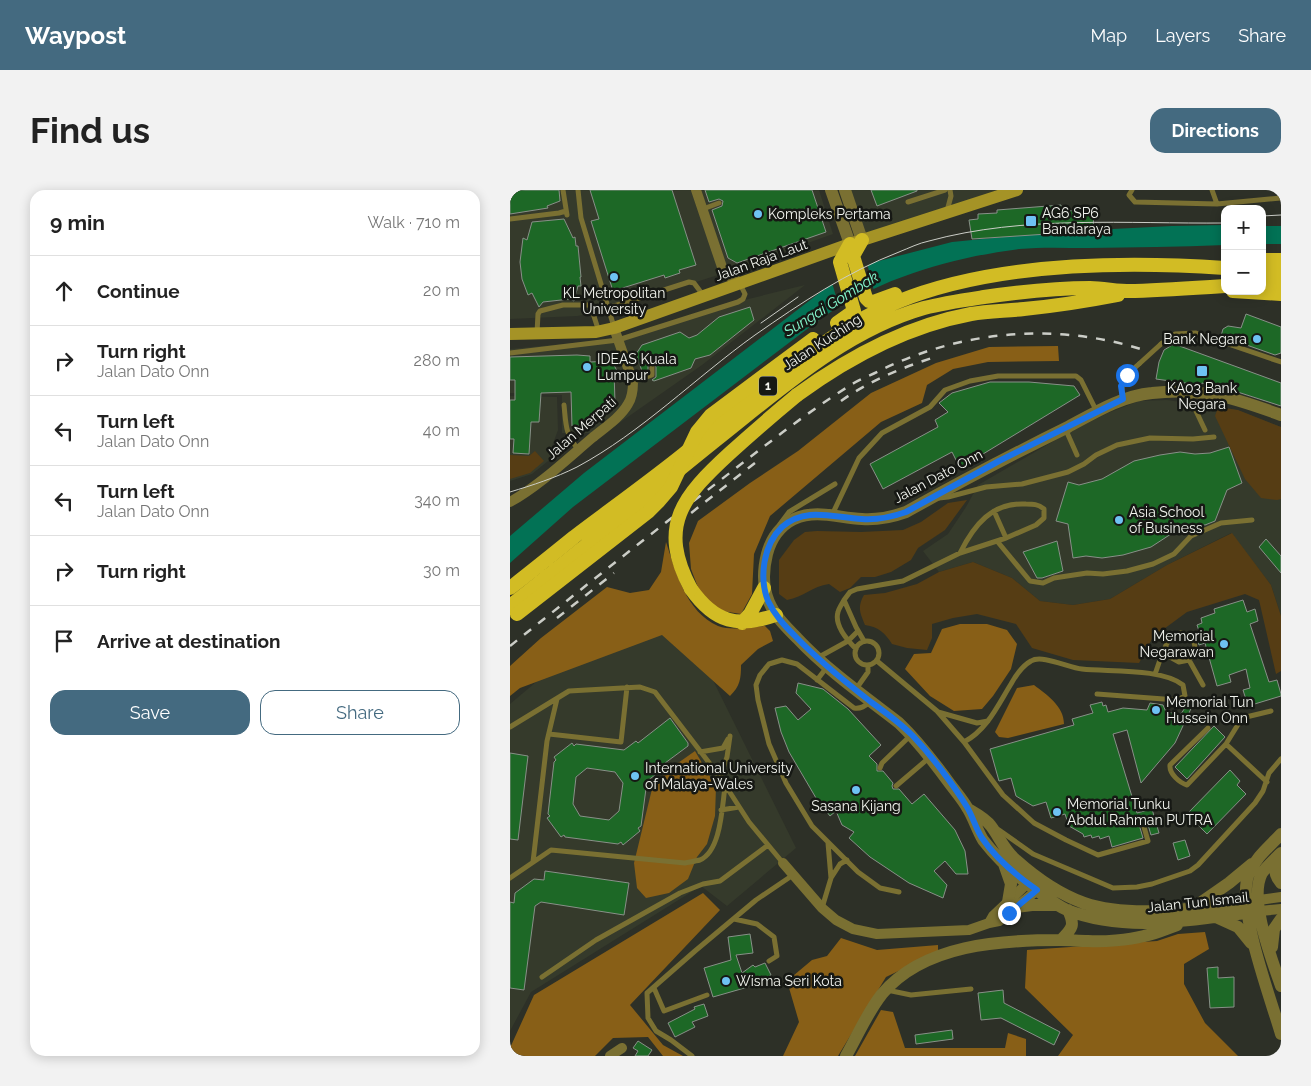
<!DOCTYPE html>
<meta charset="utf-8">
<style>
:root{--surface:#fff;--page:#f2f2f2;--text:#222;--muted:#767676;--line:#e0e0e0;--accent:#446a80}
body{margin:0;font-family:Raleway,sans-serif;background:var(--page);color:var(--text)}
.controls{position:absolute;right:15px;top:15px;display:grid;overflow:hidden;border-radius:10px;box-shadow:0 2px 12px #0003}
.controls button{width:45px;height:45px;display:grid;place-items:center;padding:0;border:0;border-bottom:1px solid var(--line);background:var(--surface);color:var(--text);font:25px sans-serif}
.stop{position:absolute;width:15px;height:15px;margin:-11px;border:4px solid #1a73e8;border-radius:50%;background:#fff}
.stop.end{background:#1a73e8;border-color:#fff;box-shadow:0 1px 5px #0008}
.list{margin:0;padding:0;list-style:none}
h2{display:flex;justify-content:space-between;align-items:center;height:65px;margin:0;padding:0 20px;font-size:21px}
h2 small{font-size:16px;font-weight:400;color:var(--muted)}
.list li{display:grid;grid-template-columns:32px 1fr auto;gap:15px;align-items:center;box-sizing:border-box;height:70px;padding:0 20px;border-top:1px solid var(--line)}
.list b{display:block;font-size:19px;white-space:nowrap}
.list p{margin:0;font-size:16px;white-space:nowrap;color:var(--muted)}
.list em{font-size:16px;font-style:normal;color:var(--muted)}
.actions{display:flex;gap:10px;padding:15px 20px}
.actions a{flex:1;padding:11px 0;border:1px solid var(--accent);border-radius:15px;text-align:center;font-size:18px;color:var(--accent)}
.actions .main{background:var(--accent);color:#fff}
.icon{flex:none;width:28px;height:28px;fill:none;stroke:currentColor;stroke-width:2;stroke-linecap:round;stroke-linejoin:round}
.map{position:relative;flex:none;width:771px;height:866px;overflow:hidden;border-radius:15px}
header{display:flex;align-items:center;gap:30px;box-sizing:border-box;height:70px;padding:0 25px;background:var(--accent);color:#fff}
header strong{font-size:24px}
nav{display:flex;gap:28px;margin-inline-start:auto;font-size:18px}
.intro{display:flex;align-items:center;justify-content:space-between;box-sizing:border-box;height:120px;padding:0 30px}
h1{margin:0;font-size:35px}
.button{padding:12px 22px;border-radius:15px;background:var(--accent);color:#fff;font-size:18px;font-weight:700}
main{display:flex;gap:30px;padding:0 30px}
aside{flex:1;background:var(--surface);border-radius:15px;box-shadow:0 2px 12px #0003}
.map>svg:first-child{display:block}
</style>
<header>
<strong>Waypost</strong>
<nav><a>Map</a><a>Layers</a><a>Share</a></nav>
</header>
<div class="intro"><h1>Find us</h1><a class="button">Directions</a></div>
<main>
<aside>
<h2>9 min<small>Walk · 710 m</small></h2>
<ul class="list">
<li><svg class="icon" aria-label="ahead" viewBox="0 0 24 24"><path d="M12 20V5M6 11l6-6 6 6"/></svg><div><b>Continue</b></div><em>20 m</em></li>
<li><svg class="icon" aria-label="right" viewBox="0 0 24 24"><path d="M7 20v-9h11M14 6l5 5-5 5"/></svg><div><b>Turn right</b><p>Jalan Dato Onn</p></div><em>280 m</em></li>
<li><svg class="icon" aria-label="left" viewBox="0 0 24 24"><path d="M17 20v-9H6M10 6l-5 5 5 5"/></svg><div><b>Turn left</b><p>Jalan Dato Onn</p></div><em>40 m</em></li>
<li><svg class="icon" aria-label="left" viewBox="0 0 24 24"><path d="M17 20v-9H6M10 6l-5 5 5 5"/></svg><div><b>Turn left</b><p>Jalan Dato Onn</p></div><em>340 m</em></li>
<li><svg class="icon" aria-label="right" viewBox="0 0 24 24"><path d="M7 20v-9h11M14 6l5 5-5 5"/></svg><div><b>Turn right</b></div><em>30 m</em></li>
<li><svg class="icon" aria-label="arrive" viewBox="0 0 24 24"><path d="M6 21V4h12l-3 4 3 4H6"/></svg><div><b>Arrive at destination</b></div></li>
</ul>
<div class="actions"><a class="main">Save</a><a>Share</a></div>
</aside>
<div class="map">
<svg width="771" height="866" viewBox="0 0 771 866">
<rect width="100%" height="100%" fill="#2d3027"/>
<path fill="#353a2b" d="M0,0H309L323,44L211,84L96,121L67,126L0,129Z
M339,0H496L355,44Z
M295,95L192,175L95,243H52V205L0,203V159L104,149L210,116Z
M0,206L47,207L48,240L42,256L48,263L22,284L0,291Z
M657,210L727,220L771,237V426L761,395L721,343L657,375L600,409L563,415L530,411L502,388L463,372L429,382L413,361L438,344L456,317L468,295L561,241L598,223L629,211Z
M145,431L190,464L286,658L217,716L191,696L21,802L0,841V514L38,482Z"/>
<path fill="#563d14" d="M708,217L728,220L771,237V309L767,310L751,308L735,289L705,226Z
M25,261L34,271L20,283L0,289V265L19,266Z
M457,310L435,340L408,358L401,370L381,382L365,387H351L340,398L330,402L319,394C302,396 294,407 277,410L269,404V370L284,350L295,342L307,341L351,342L393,340L411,332L438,313Z
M722,343L761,395L771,426V481L766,484L749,410L735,404L677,422L643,447L629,473L563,470L522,458L506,434L467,424L443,428L422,434V448L417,460L397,458L382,454C375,443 369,437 355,435C350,423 347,417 354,405L375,403L407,394L429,382L463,372L502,388L530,411L563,415L600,409L657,375Z"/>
<path fill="#885f17" d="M548,156L549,171L478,172L443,179L417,195L412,213L371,232L260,326L244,364L242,404L231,424L212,421L200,414L189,400L181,379L179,353L188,331L240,293L288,261L361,203L426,173L479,157Z
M156,352C166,382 176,422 208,436C222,441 240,437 255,436L260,441L263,451L248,459L231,475C231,489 230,496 220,506L152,445L10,498L0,506V476L31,448L97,397L120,403L139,400L151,382Z
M450,434H477L497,440L507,454L501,479L483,506L472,519L444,521L420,506L395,479L404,464L421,463L432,439Z
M524,495C537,505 554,516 554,534L498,548L489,547L485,542L507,498Z
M185,561L206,597L205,626L197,654L187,667L178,689L159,703L136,708L127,698L124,673L142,599L158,580Z
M193,703L210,720L120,815L153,855L173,866H153L138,847L103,848L85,866H0V858L24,805Z
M695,742L699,759L674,774V794L695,833L728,866H548L563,845L515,798L517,760L647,751L668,744Z
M331,748L367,760L428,755V762L376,787L328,866H273L289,832L277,791L302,770L317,766Z
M371,820L383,822L395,858H495L498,843L516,849V866H345Z"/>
<path fill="#027255" d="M715,35V55C669,57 623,57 578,58C555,58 532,57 509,59C439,68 372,88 313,127L63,317L0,373V346L74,283L312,101L341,83L365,72L442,52L543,42L662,36Z
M752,36H771V54H752Z"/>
<path fill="#2d3027" d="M357,73L364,101L330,119L322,93L340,80Z"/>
<path fill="#1d6826" stroke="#889088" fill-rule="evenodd" d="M0,0H49L50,11L37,16L38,18L0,24Z
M80,0H162L186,75L169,80L170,83L155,88L154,85L103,101L81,31L89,29Z
M195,0H302L316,42L227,73L218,68L202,20L212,16L213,11L209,9L199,12Z
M361,0H407V1L367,16Z
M551,15L552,21L584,20L583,41L462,49L459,30L468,29V24L487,23V20Z
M54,29L63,48L65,47L66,56H68L71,87H70L71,96H68L64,111L60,109L33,112L29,117L22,103L18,105L12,89L10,72L13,48L17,50L22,32Z
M240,117L244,130L200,165L185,169L181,178L144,191L142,190L146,187V177L145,174L142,173L138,175V182L133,184L126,164L132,155L170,142L179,148L187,145L209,127Z
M736,124L771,137V163L765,165L711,146L713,139L718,136L731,138Z
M664,154L771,193V216L709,196H703L692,193L691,195L675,193L646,189L649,172L654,160Z
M67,165L80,166V172L102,171L107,181H104L105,213L93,224V227H83V230H72V236H62L61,202L31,203L29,232H21L19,264L3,263L4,249H0V210H5V190H0V167Z
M480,192H519L564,196L570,205L450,278L442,262L373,299L360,274L428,237L425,230L438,222L429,213L442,203Z
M719,257L732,293L717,300L705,331L695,335H681L661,344L641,357L613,365L592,368L576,366L563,368L558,334L546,331L558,292L569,295L592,289L624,271L650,265L670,262L685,264L700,263Z
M756,349L771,366V383L749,357Z
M547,351L553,381L532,388H527L513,362Z
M733,410L737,422L745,419L748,431L740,434L759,492L767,490L771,504V506L738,516L733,500L740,498L736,479L719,485L721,492L707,496L695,453L689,455L686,445L690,444L687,435L692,433L691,428L705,423L704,419Z
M288,493L313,499L338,519L371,555L359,566L367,574V581H373L383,593L382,596L383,599H389L402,614L414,604L445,640L455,661L458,684H446L435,671L424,681L437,695L433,708L399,693L360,667L339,648L344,642L332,635L326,621L320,626L306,608L279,562L271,542L265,518L276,516L288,530L301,519L286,503Z
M681,508L685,510L665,553L631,593L617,540L603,544L627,623L642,619L649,643L641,645L636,628L634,626H630L628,631L633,648L602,657L599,646L590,649L589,646L582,648L581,645L574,647L573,644L559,636L555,624L541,628L536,612L523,616L506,606L501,588L489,591L480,559L564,535L562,529L583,523L580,515L592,512L593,516L596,515L598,522L613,518L637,520L640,513L653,515L656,522L671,524Z
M160,528L178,553V556L147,579L149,582L137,591L131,636L128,638L130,641L113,655L111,652L108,654L55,647L54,645L51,647L37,628L40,626L38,624L44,572L46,570L44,567L62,553L64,556L66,554L114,560L126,551L128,553ZM77,578L105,582L113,593L109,621L99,630L70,626L63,614L66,587Z
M704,536L715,547L677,589L665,577Z
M0,563L18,566L8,650L0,649Z
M720,580L730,591L727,595L736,604L697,644L677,624Z
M675,650L680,666L668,670L663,653Z
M35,681L119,693L114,725L31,712L25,716L14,800L0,798V712L4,713L5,703L24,689L34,690Z
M240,744L243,763L226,765L232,783L243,775L245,777L255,773L261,785L255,789L253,786L238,797L203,807L194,778L221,770L218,747Z
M708,777V788L724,787V817L700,818L697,778Z
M493,800L494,813L550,842L544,855L491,828L471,830L468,803Z
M194,814L198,826L182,832L185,837L165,847L158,833L185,819L184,817Z
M442,840L443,849L406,854L405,845Z
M128,851L142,860L138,866H125L128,861L123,858Z"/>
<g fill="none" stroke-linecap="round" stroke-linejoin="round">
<path stroke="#7a7032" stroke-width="5" d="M53,0L57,25
M68,0L71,28L104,137
M622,0L619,5L625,12L707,14L771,8
M702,0L707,14
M398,12L435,0
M193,19L209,13
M437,21L441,6L440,0
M0,29L49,23L56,21
M98,118L179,92L184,93L193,105
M27,143L28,124L30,121L53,115H78L81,117L89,142
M651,154L665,144L686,143L771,172
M0,163L108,150L228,112L233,109L235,104L230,94
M123,192L142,185V177
M677,202L695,240
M613,209C609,190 616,186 629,174
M54,215C56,234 55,244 68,259
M555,238L567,265
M429,308L438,307L476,297L512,294L558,282L574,274L586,265L607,255L640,248L683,249L704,247
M484,321L496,348
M322,325L349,268L372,243L420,217L435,200L460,191L488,186H566L571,190L586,220
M270,334L279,322L325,294
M487,351L520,391L533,393L544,388L577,383L593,384L617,381L643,374L664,364L681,346L711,333L742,330
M334,410L340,402L347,399L393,391L450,363L496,348L526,335L534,328V319C528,314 523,314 516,314C482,312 464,335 450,363
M345 463a12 12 0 1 1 24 0a12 12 0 1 1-24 0Z
M346,459C337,450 324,435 328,422C329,418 332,414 334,410L346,437L354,451
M309,467L338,451L348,441
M679,470L693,495
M367,471L427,521L454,552L493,605L524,633L556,650L588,665L638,651L632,630
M645,484C650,472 657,437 675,444C683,447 685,452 685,460L679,470L669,472L660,467L656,457
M307,490L317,477
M346,499L358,482V476
M360,512C355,516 351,519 344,518L287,474L272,470L259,474L250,485L246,495L248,510L259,554L276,593L302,636L348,682L370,698L389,702
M428,522L467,533L478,531
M0,537L59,501L130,497L145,502L210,587L239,632L273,673
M698,538L660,575C659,584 670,593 677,595L716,554L757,592
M39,544L111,552L117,497
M454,552C477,540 488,515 501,494C506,485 512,476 521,471C532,464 559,478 572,479C599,482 652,478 673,495L675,506L667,510L587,504
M716,554L732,528L761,521
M190,562L213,558L218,549
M370,578L372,573L400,546
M210,587L217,567L220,546
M386,596L420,567
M211,620L229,617
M489,640L523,664L603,698L627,697L642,694L680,681L688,675L745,613L753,601L759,583L771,569
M318,653L321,688L330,674L337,670
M23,672L37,551L47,509
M0,688L41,660L175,673C180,672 186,671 190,670C211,661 212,617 215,597
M312,718L321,688
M224,729L247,734L264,747L267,766L259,771
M32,787L86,750L170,703L193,694L210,691L258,655
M144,798L154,821L197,805
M377,800L401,805L461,799
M182,866L161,850L146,841L138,828L137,803L185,761L246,710L283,685"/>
<path stroke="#7a7032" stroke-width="10" d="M186,0L212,77L218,85L230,93
M0,312C30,295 56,270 82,248C94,238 110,228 118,214C122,208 123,200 123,192L104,138
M273,673L312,718L326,730L343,739L367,744L459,740L479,733L489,731L531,697
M749,710L771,707
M750,721L771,719
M479,733L483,726L522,689
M100,866L112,858"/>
<path stroke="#7a7032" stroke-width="12" d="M321,0L340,54
M335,0L352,50
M460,620C467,624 476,629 481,636C490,648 494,660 506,670C525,687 549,704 574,713C624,730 696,717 749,710
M771,644C760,656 746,667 739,683C725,715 761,809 771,844
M771,663C765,669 757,676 752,683C738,709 762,770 771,796
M770,668C763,676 764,685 771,693
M494,674L501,694L498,712
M686,716L719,693L742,674
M506,717L522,715H548
M750,721C687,729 618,744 557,720C545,715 534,705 522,697C504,684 487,668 473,650C467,640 464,629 458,619C453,610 446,602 440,594C424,572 409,552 389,533C354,506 317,480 287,448C276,437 265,426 259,412C252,396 253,380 257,364C261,349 270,336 284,329C307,319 328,328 352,329C367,330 382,327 396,322C450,292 503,264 558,237C584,223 611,206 642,203C691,197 725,208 771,225
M706,727L728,737L741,753
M551,750C563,738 565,735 558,720
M762,757L764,739L771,729
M336,866C348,845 357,823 372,804C414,754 491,750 551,750C560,750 569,751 578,751C594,752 618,750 634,746C645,744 656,739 667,735"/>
<path stroke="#a59326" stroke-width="12" d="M0,144L86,142L104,138L340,54L507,0"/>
<path stroke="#d2bc24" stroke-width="14" d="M352,50L343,66L356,108L359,111L363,112L385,104
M752,70H771
M752,80H771
M752,93L771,92
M723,101L771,104
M327,133L344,121L330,72L340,54
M287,205C339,167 397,136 461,124C479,121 497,121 514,119C546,116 577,111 608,105
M0,398C22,381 43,364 64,347C101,319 139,292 175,263C203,240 232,217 261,194C301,162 340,131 387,112C485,72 611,71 715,78
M181,399C205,433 228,438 266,425
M0,416C68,363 134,308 201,254C266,203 333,141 414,118C433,113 454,110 474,107C509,102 545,98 580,98C595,98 610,102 625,101C655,100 685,98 715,96
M232,433L240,424L254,398"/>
<path stroke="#cbcdc7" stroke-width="1" d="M752,26L771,25
M251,133L288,107
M0,302C23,295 45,288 67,277C132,242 185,188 245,145C291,113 337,82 389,62C399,58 409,53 419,51C514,25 617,34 715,33"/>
<path stroke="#cbcdc7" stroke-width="2.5" stroke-dasharray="9 9" stroke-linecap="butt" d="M331,211C360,190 394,177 428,166
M167,334L250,269
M47,428L104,383
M0,456C69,401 138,346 208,292C251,259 293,225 339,196C348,190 359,186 369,181C452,140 546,132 634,160"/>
<path stroke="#7a7032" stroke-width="5" d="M629,174L651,154"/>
<path stroke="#d2bc24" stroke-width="14" d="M181,399C147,336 173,306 220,263C242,243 264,224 287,205
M7,424L138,322L149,311L161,297L187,242L201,225L303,149"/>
</g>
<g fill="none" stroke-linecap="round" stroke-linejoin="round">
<path stroke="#1a73e8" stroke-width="6" d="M499,723L527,700C507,686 486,669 472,648C466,639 463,627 457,617C443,594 421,565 402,545C389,532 375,522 361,512C334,491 309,471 286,447C275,436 265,426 258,411C249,388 253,355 272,337C296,316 324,328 352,329C367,330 382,327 396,322L489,271L613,209L611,196L617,185"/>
</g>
<g fill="#6ec2f3" stroke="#161814" stroke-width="2">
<circle cx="248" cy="24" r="5"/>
<rect x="515" y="25" width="12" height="12" rx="2.5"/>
<circle cx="104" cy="87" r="5"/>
<circle cx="747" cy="149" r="5"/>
<circle cx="77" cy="177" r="5"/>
<rect x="686" y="175" width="12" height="12" rx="2.5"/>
<circle cx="609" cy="330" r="5"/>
<circle cx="714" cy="454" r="5"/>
<circle cx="646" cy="520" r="5"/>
<circle cx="125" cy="586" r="5"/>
<circle cx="346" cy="600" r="5"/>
<circle cx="547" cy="622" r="5"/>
<circle cx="216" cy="791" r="5"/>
</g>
<g text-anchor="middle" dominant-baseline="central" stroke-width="5" stroke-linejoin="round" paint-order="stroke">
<rect fill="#161814" stroke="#b0b2ad" stroke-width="1" x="249" y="186.5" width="18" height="19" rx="4"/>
<g font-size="12" font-weight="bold" fill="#f2f4ee">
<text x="258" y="196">1</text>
</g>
<g font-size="14" fill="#f2f4ee" stroke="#161814" text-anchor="start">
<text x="532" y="23">AG6 SP6<tspan x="532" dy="16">Bandaraya</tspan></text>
<text x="258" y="24">Kompleks Pertama</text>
<text x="104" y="103" text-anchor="middle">KL Metropolitan<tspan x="104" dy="16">University</tspan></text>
<text x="737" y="149" text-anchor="end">Bank Negara</text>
<text x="87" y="169">IDEAS Kuala<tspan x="87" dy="16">Lumpur</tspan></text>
<text x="692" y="198" text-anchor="middle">KA03 Bank<tspan x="692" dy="16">Negara</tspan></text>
<text x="619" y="322">Asia School<tspan x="619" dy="16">of Business</tspan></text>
<text x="704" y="446" text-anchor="end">Memorial<tspan x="704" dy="16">Negarawan</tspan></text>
<text x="656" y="512">Memorial Tun<tspan x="656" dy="16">Hussein Onn</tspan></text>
<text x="135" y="578">International University<tspan x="135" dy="16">of Malaya-Wales</tspan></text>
<text x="557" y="614">Memorial Tunku<tspan x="557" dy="16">Abdul Rahman PUTRA</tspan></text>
<text x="346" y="616" text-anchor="middle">Sasana Kijang</text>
<text x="226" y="791">Wisma Seri Kota</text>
</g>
<g font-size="14" fill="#f2f4ee" stroke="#161814">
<text transform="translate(251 70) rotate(-20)">Jalan Raja Laut</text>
<text transform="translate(312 152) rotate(-33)">Jalan Kuching</text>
<text transform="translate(71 238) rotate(-41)">Jalan Merpati</text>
<text transform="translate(428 286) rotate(-28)">Jalan Dato Onn</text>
<text transform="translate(688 712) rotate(-6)">Jalan Tun Ismail</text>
</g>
<g font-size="15" font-style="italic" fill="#86fad0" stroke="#161814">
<text transform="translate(321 114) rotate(-32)">Sungai Gombak</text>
</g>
</g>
</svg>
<div class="controls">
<button>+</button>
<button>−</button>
</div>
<div class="stop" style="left:617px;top:185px"></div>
<div class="stop end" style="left:499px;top:723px"></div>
</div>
</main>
